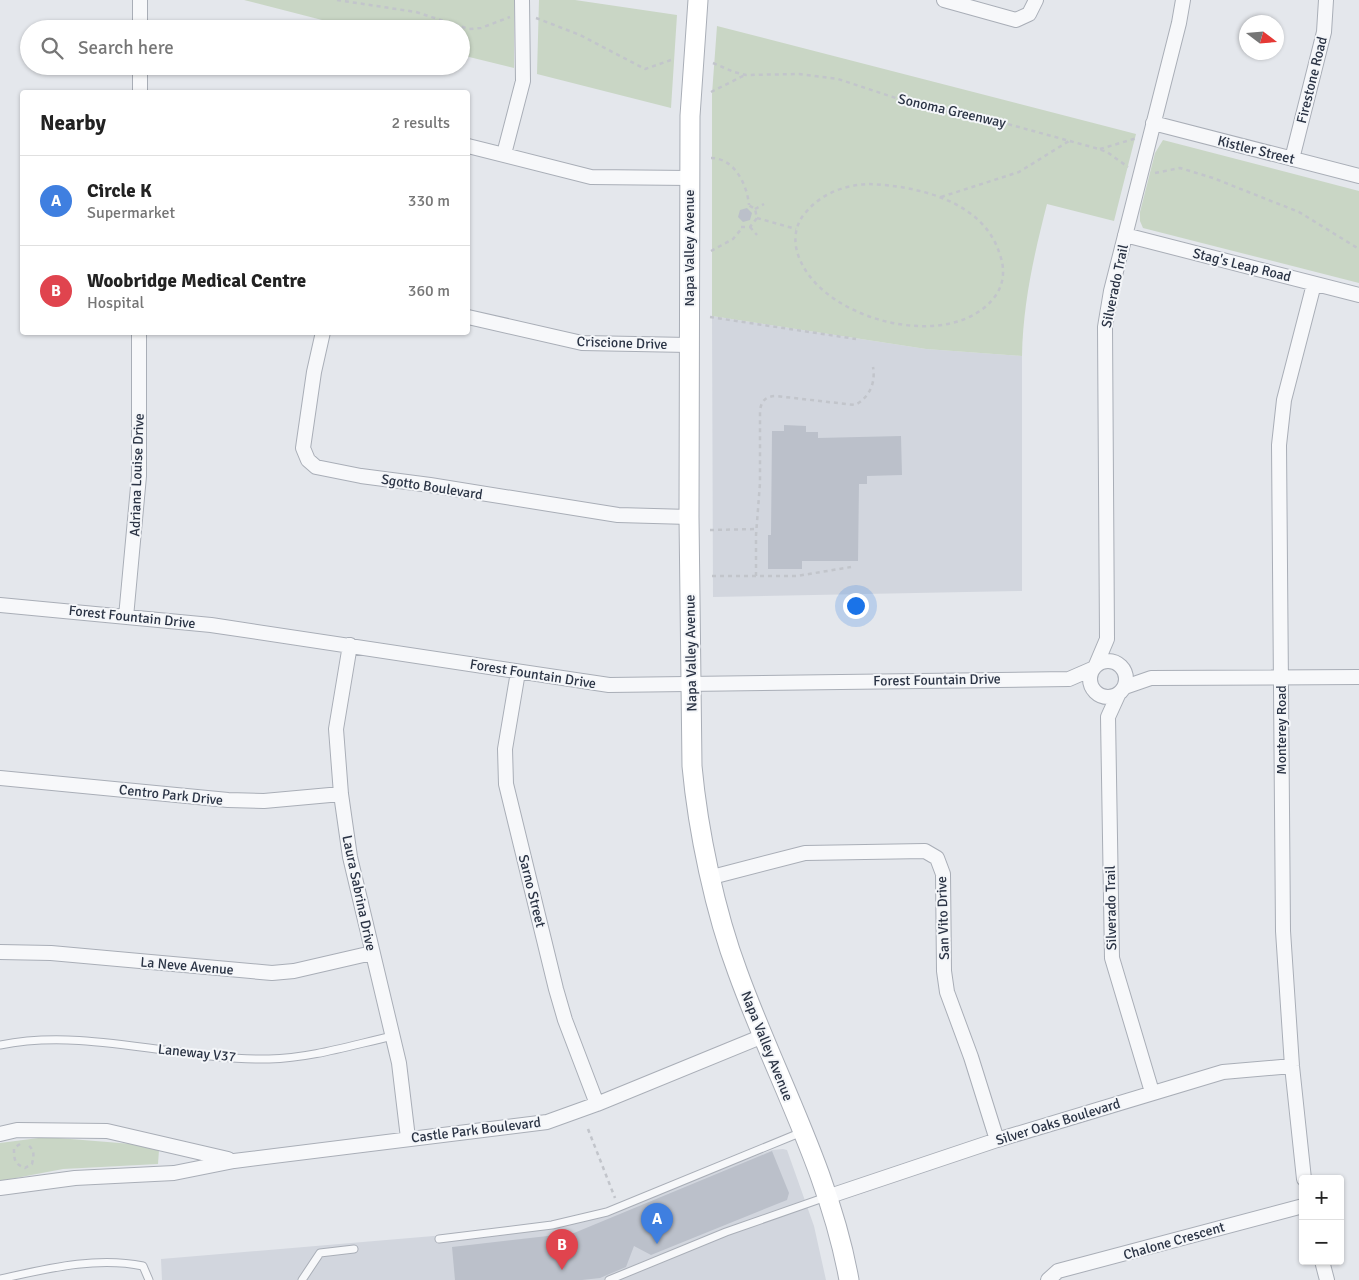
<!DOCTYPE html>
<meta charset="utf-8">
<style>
:root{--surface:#fff;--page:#f2f2f2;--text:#222;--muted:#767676;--line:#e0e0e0;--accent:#2563eb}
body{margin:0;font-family:Signika,sans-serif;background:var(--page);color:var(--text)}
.controls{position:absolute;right:15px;bottom:15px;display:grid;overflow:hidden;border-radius:5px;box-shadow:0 1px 4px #0004}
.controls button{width:45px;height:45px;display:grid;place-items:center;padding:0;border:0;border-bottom:1px solid var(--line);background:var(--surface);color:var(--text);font:25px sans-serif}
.compass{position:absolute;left:1239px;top:15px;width:45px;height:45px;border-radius:50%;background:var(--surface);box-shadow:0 1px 4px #0004;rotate:106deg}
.you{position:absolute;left:855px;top:605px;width:18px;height:18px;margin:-12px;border:4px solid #fff;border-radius:50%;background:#1a73e8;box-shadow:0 0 0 8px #1a73e833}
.badge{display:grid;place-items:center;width:32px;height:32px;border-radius:50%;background:var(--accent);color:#fff;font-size:16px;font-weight:700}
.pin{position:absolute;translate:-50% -41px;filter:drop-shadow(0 1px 2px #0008)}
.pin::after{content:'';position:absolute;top:26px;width:18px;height:15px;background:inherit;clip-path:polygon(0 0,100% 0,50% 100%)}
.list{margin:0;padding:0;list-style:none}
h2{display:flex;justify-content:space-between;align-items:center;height:65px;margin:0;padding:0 20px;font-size:21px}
h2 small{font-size:16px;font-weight:400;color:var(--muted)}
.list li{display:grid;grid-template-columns:32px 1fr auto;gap:15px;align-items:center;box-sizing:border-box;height:90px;padding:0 20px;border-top:1px solid var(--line)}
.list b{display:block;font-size:19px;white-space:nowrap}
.list p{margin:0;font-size:16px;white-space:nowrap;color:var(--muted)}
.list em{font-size:16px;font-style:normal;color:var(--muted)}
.icon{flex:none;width:28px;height:28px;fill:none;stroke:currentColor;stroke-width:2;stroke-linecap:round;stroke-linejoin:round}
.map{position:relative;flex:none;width:1359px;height:1280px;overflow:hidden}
.search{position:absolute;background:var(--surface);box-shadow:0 1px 4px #0004;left:20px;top:20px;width:450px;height:55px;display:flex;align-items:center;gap:12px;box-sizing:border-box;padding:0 18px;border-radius:28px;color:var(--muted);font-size:19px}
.panel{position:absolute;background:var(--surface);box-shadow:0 1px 4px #0004;left:20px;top:90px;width:450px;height:245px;border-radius:5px}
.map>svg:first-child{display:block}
</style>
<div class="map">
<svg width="1359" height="1280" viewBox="0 0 1359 1280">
<rect width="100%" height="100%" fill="#e4e7ec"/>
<path fill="#d2d6de" d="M712,316L926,349L1022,356V591L713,597Z
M783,1149L787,1150L814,1226L826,1280H162L161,1259L552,1226L618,1206L772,1150Z"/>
<path fill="#c9d6c5" d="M244,0H514V68L461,55V29H357Z
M539,0H575L677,15L671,108L537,74Z
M717,26L1136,134L1114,221L1047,204C1034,255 1023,303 1022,356L926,349L712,316V94Z
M1163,140L1359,191V283L1143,228L1140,221V212L1155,153Z
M46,1137L132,1144L159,1150L158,1164L63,1169L0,1181V1143Z"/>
<path fill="#bbc0ca" d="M747,208L752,213L750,220L743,222L738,217L740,210Z
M784,425L806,426V432H818V438L901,436L902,475L867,476V484H859L858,561H802V569H768V535H771L772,431H784Z
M772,1151L789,1193L787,1200L651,1255L634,1246L626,1267L600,1278L582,1280H455L452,1247L574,1233Z"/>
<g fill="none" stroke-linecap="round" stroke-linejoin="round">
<defs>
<path id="lane" d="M0,1045C87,1027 182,1061 269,1059C312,1058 352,1045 393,1036
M439,1239L552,1225L607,1212L802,1132
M0,1279C46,1269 96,1256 143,1266L149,1280
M302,1280L320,1253L354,1249
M609,1280L726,1232L826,1197"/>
<path id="street" d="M944,0L1016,20L1029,14L1036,0
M140,29V0
M140,66V92
M1153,123L1359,176
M468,146L591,177L689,178
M504,154L523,81L522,0
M1292,159L1324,32L1326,0
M1125,235L1359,295
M468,317L582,343L689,345
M323,332L314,372L303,448L308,460L316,467L361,476L430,485L618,515L689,517
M0,605L211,625L609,685L1069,679L1092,669
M126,617L139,476V332
M350,645L336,729L341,794L350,857L399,1063L408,1138
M1090 679a18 18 0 1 1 36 0a18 18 0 1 1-36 0Z
M1096,665L1107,639L1105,327L1111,291L1179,23L1183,0
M518,672L505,749L506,784L556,989L565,1020L597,1104
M1125,687L1151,678L1359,677
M1118,695L1108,717L1112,958L1152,1092
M0,778L228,800L264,801L341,794
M712,877L805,853L925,851L937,858L943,874L944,971L947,992L971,1057L997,1140
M0,952L51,953L272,973L294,971L372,953
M0,1134L17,1130L107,1131L228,1159
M1304,1179L1292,1066L1283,931L1279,445L1284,400L1314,284
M0,1188L75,1178L174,1173L234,1161L547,1122L597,1104L763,1036
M827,1197L997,1140L1223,1072L1292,1066
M1322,1261L1327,1280
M1048,1280L1058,1271L1303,1206"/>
<path id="secondary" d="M698,0L690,116L689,517L692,766C698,831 715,912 738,973C775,1075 830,1173 849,1280"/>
</defs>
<use href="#lane" stroke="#a9aeb7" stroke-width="9"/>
<use href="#street" stroke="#a9aeb7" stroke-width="16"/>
<use href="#secondary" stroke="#a9aeb7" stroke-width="21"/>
<path stroke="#c2c5cb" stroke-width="2.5" stroke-dasharray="4 4" stroke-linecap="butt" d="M337,0L416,12L469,29L481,28L510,17
M536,18L580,35L645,69L674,59
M713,63L734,72L746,75L799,74L838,79L920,106L982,117L1099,149L1107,152L1128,167
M711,92L745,75
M1100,149L1137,138
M711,158C734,158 747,184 749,205
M1155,173L1180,168L1213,178L1299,212L1359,249
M869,184C918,186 984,201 1000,255C1005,269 1004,283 996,295C953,357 810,319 796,247C794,234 797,222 806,212C822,193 845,185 869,184Z
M941,197L1019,172L1069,141
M755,209L764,204
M757,218L796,229
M741,227H750L757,218L755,209L747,204
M750,227L757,235
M711,251L733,239L743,227
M710,317L856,339
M710,530L756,529
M712,576H797L851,567
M756,576V535L760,483V411C761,401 766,396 776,396L855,405C869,398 876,383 873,367
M588,1129L615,1198
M20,1144L14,1148C14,1159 14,1164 25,1168L32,1164C34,1155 35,1150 27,1144"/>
<use href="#lane" stroke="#f7f8fa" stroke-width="7"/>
<use href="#street" stroke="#f7f8fa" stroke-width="14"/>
<use href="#secondary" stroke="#fff" stroke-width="19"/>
</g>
<g text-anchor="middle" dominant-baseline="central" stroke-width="4" stroke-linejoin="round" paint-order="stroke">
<g font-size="14" fill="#2b3445" stroke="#f4f6f9">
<text transform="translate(1312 80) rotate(-76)">Firestone Road</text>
<text transform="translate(952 111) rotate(13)">Sonoma Greenway</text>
<text transform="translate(1256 150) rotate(14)">Kistler Street</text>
<text transform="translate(689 248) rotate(-90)">Napa Valley Avenue</text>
<text transform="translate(1242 265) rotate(14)">Stag's Leap Road</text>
<text transform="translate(1115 286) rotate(-78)">Silverado Trail</text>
<text transform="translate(622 343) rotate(2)">Criscione Drive</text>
<text transform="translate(137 475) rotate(-88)">Adriana Louise Drive</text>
<text transform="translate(432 487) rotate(9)">Sgotto Boulevard</text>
<text transform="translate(132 617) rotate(6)">Forest Fountain Drive</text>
<text transform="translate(691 653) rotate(-91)">Napa Valley Avenue</text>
<text transform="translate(533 674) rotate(9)">Forest Fountain Drive</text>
<text transform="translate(937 680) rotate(-1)">Forest Fountain Drive</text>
<text transform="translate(1281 730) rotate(-90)">Monterey Road</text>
<text transform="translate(171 795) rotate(6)">Centro Park Drive</text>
<text transform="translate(532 891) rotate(76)">Sarno Street</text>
<text transform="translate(359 893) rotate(78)">Laura Sabrina Drive</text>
<text transform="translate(1111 908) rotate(-91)">Silverado Trail</text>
<text transform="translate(943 918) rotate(-92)">San Vito Drive</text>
<text transform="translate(187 966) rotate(5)">La Neve Avenue</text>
<text transform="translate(767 1046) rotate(68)">Napa Valley Avenue</text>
<text transform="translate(197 1053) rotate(6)">Laneway V37</text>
<text transform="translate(1058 1122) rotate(-17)">Silver Oaks Boulevard</text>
<text transform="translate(476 1130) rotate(-7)">Castle Park Boulevard</text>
<text transform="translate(1174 1241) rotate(-16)">Chalone Crescent</text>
</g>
</g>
</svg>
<div class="controls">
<button>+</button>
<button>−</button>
</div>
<svg class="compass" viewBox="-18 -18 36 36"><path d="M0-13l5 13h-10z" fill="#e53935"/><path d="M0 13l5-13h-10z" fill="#767676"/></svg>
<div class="you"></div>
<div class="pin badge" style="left:657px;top:1244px;background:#3f7fe0">A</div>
<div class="pin badge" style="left:562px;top:1270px;background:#e0444e">B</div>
<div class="search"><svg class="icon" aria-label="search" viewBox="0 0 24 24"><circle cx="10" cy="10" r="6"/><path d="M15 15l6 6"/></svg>Search here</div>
<section class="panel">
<h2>Nearby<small>2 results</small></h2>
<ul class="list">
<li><span class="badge" style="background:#3f7fe0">A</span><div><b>Circle K</b><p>Supermarket</p></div><em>330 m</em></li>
<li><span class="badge" style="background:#e0444e">B</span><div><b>Woobridge Medical Centre</b><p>Hospital</p></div><em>360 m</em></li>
</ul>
</section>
</div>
